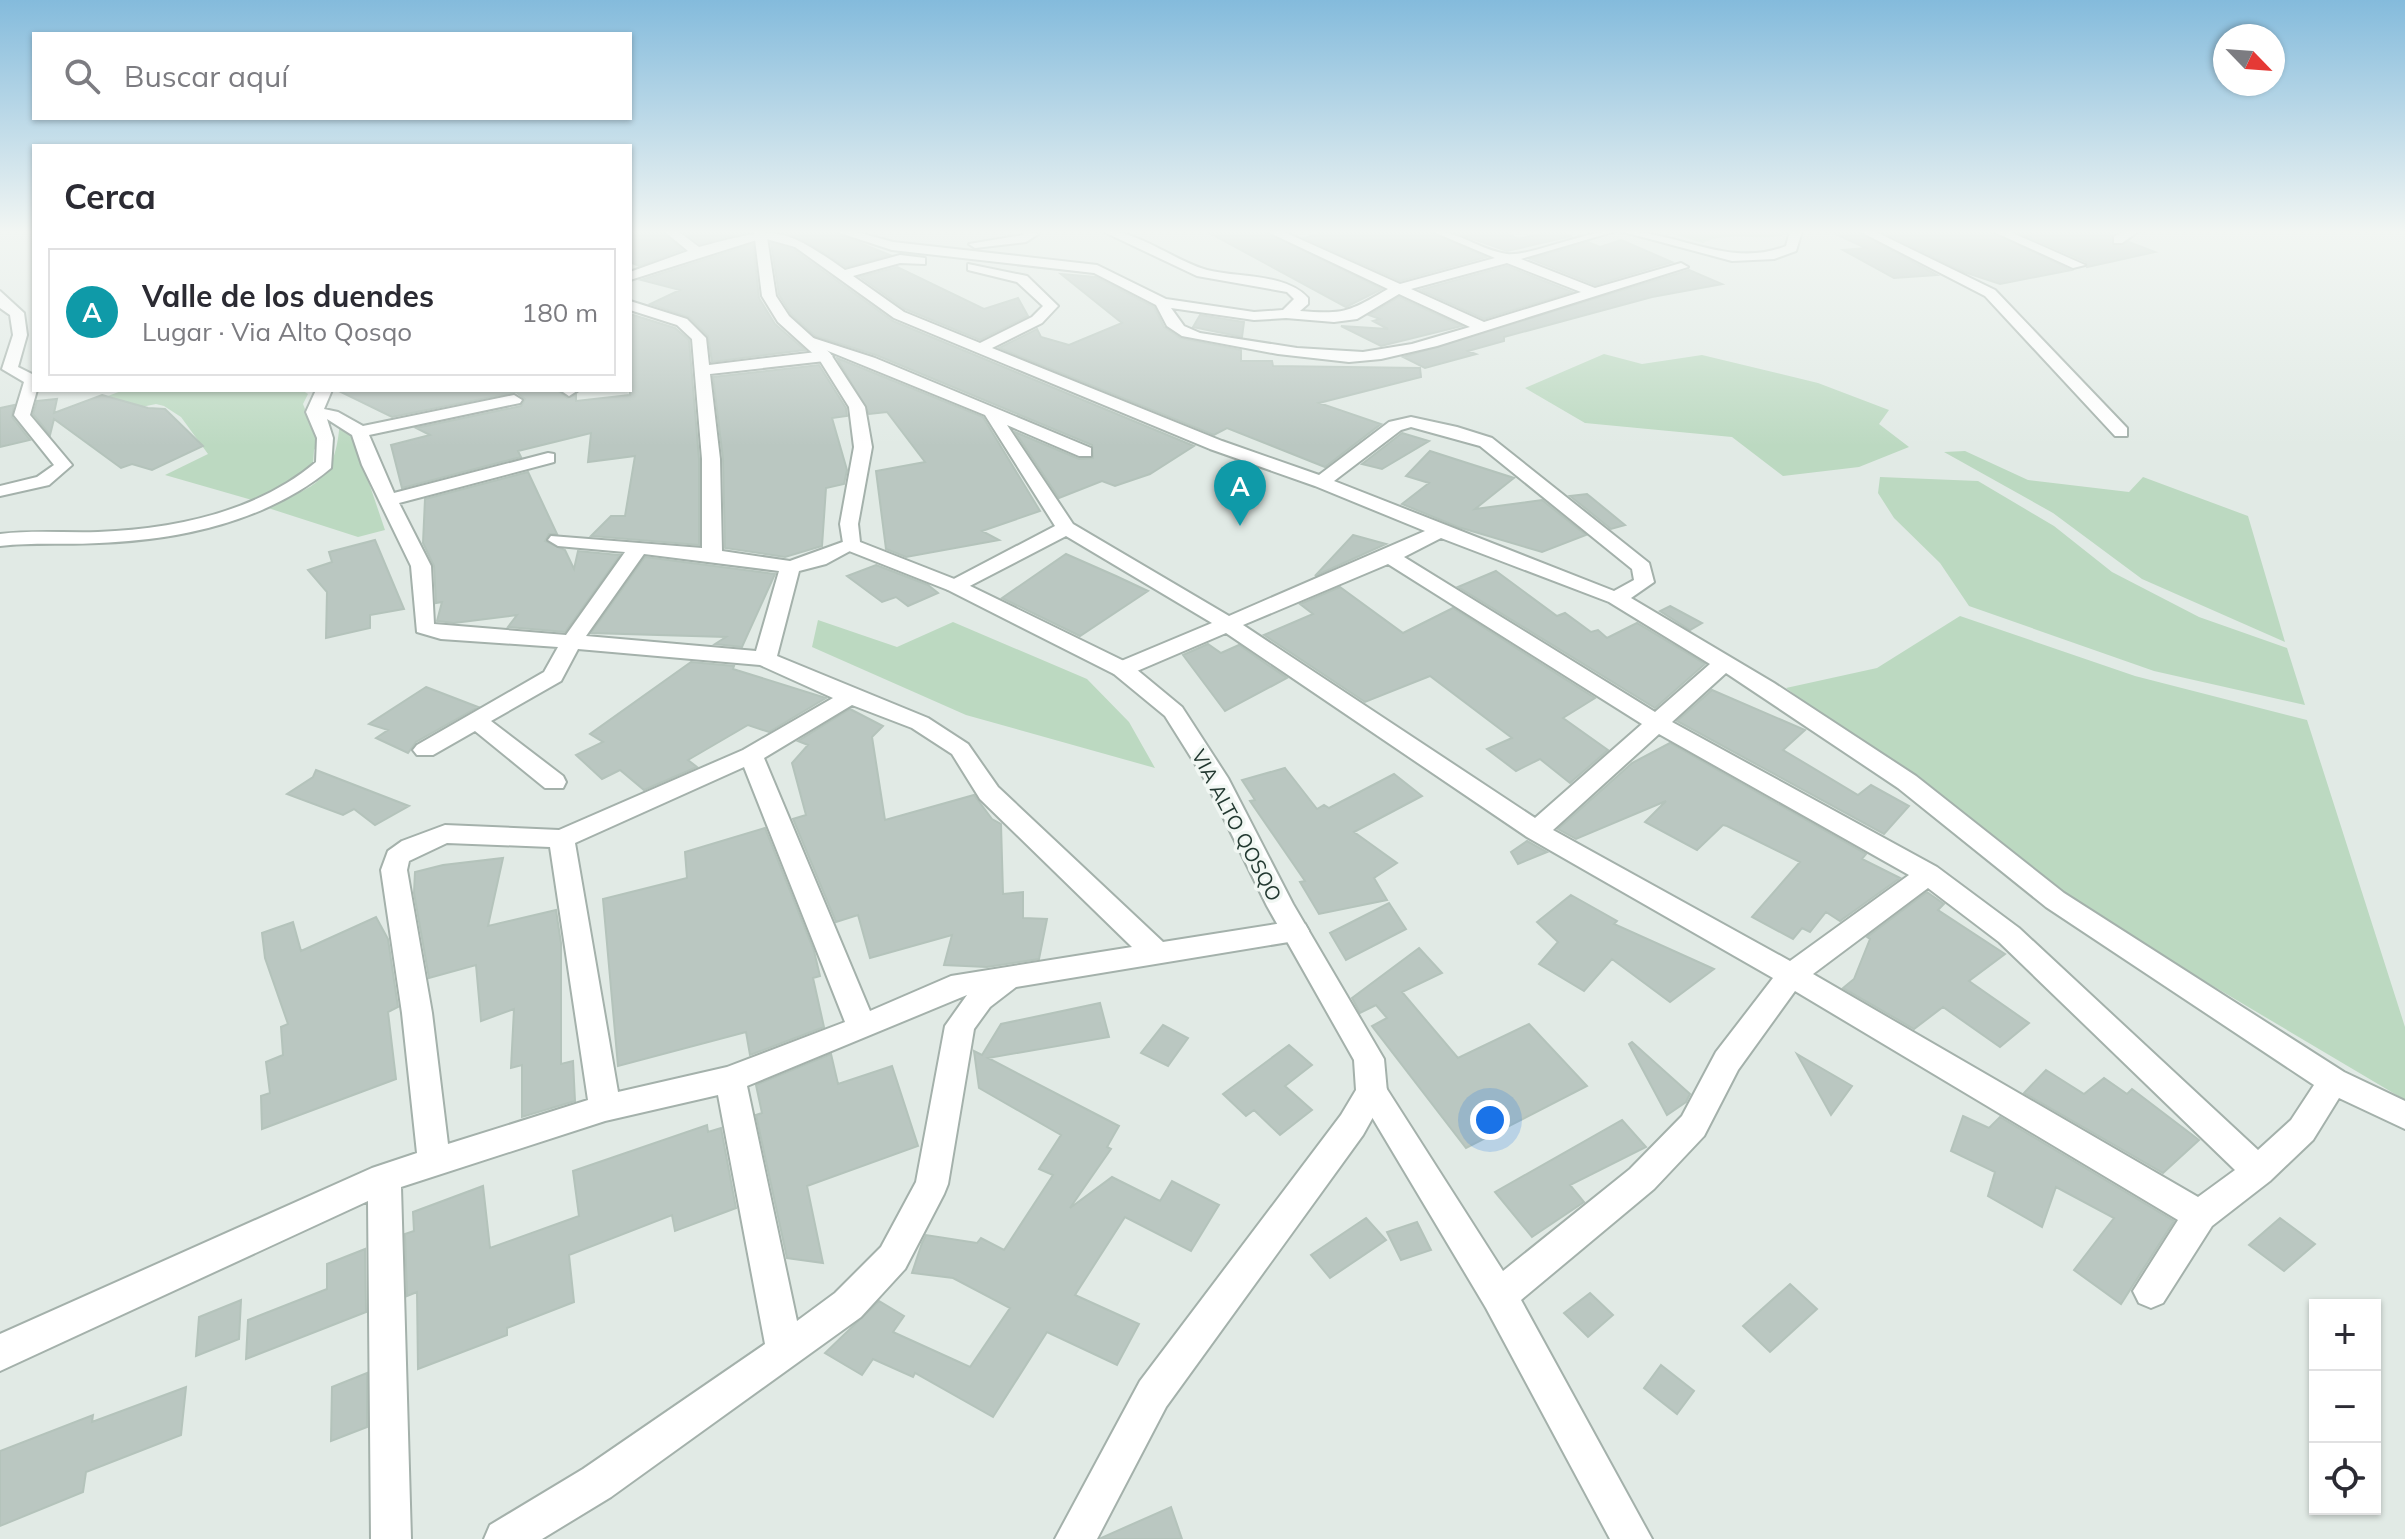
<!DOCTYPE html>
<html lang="es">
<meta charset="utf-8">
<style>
:root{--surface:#fff;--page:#f7f7f7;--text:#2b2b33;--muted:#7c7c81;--line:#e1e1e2;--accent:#b45309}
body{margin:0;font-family:Mulish,sans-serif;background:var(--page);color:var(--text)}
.controls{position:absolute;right:24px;bottom:24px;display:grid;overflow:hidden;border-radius:0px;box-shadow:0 2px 6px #0004}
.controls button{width:72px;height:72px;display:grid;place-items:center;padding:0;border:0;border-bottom:2px solid var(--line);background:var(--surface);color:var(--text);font:40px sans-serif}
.compass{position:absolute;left:2213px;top:24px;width:72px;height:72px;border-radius:50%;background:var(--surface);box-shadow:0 2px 6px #0004;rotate:115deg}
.you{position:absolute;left:1490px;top:1120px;width:28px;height:28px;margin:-20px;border:6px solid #fff;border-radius:50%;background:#1a73e8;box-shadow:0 0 0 12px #1a73e833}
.badge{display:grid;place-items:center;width:52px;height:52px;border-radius:50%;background:var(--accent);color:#fff;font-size:26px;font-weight:700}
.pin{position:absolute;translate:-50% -66px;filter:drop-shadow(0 2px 4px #0008)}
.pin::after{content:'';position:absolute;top:42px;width:28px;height:24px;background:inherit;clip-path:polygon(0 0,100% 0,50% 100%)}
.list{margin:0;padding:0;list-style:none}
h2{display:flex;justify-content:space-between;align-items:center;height:104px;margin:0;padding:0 32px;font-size:34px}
h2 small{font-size:26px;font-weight:400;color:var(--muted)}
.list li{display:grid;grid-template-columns:52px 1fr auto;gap:24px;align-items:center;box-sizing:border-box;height:128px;margin:0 16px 16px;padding:0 16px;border:2px solid var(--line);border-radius:0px}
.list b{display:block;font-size:30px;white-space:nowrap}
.list p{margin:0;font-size:26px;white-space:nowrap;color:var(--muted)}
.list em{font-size:26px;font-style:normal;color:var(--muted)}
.icon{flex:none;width:44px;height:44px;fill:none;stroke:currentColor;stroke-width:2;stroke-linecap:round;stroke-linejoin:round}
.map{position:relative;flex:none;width:2405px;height:1539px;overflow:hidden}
.search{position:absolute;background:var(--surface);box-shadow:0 2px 6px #0004;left:32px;top:32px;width:600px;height:88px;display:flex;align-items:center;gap:20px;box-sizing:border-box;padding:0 28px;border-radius:0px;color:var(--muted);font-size:30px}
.panel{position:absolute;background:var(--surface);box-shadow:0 2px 6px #0004;left:32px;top:144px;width:600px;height:248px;border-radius:0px}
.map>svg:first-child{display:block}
</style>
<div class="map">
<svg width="2405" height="1539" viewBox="0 0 2405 1539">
<rect width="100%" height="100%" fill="#e1eae5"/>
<path fill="#bcd9c1" d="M1663,231H1791C1775,245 1729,229 1703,243Z
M1604,354L1642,364L1702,355L1818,383L1889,410L1879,424L1909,447L1859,467L1783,476L1732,437L1585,423L1525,388Z
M124,390H302L308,394L303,404L319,444L314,450L313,465L287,485L252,500L165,475L208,454L181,417L164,406L156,404L127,410L97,400Z
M340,421L351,430L385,530L358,537L265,507C317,486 335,482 340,421Z
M1965,451L2028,480L2129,492L2143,477L2248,516L2285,642L2142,579L2053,513L1944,452Z
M1880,477L1978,481L2054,526L2112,572L2199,617L2287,648L2305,705L2154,671L1969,606L1940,563L1894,518L1878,493Z
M1960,616L2135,676L2307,720L2405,1027V1100L2068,900L1786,688L1877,668Z
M818,620L897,647L953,622L1087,679L1129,722L1155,768L966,715L812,647Z"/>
<path fill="#bac7c1" stroke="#b4c3bb" stroke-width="2" d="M630,231H661L682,250L639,266L630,262Z
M683,231H751L700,244Z
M777,231H831L890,255L846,267L807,242Z
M1206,231H1263L1382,289L1346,307Z
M1330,231H1428L1486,257L1400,281L1304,238Z
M1450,231H1501L1518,239L1552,231L1572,236L1507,251Z
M1829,231H1856L1937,275L1894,278L1843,250L1866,248Z
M1881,231H1989L2071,270L2000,284L1964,272Z
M2015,231H2102L2112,235L2114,246L2129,242L2155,252L2087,267L2086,262Z
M1621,240L1672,262L1595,285L1530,259L1588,242L1600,247Z
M771,243L794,250L893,321L1194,446L1150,474L1115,486L1102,481L1059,498L1015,432L1079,459L1093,458L1092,445L876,355L815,336L791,314L779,295Z
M753,244L759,298L775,324L805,350L712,362L708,336L689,317L650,304L680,290L641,280Z
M1507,266L1572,292L1484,319L1420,290Z
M897,267L984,309L1018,298L1028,316L980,340L905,309L860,277Z
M1689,270L1722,284L1652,297L1504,337V341L1468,351L1476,354L1425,368L1403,357Z
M1061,274L1096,277L1154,307L1164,327L1180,338L1241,350V361H1272L1273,366L1420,368L1421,377L1319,403L1381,424L1325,467L1227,428L1214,435L999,348L1037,329L1041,337L1069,345L1122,323Z
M1399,297L1462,326L1381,346L1341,326L1388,329L1373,321L1380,319L1369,315Z
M630,314L675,328L689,340L699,459V545L591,536L611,516H625L635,456L588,462L591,433L518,451L521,457L402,488L391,445L430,435L416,428L521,406L525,399L516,392L392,417L337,390H557L567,398L576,395V401L630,395Z
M1200,315L1244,322L1242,337L1193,327Z
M837,358L983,417L1040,511L982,531L999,540L906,557L886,549L876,471L925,462L887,412L869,414Z
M819,365L846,408L847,416L832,418L847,470L844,484L826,488L822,546L785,557L725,548L723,459L713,377Z
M102,395L148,408L165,409L203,446L152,470L132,464L121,468L54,419L50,435L33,414L37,401L57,399L54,413Z
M14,405L12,417L30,440L0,447V408Z
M1402,433L1429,441L1382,469L1362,464Z
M1430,451L1514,478L1475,509L1542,500L1586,535L1542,552L1458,527L1402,504L1429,483L1406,476Z
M528,472L557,534H549L545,541L565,550L574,569L578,551L620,555L565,632L508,627L517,615L454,623L437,621L442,602L436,603L434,566L423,543L425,499Z
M1587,494L1592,498L1625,525L1611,529L1570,496Z
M1353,535L1386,544L1315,576Z
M375,540L404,609L370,615V628L326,638L327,592L308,570L332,562L329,552Z
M1066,554L1116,576L1148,591L1080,636L1002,598Z
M645,557L775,574L742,647L715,644L726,637L591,633Z
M876,565L928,585L938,593L908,606L896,597L882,602L847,576Z
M1496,571L1557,616L1565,613L1591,632L1598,630L1607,638L1637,623L1705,664L1655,708L1458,587Z
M1340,587L1403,633L1453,608L1595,698L1563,718L1608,750L1570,783L1540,759L1516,771L1487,749L1512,738L1430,676L1365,702L1264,635L1313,614L1300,604Z
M1670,606L1702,623L1690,630L1660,611Z
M1208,644L1221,653L1239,645L1287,678L1225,711L1183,655Z
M691,662L734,666L733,669L826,698L769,732L748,725L688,760L697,767L644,790L620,770L602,779L576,755L603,742L590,734Z
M426,687L478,707L416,742L408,753L376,738L388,730L369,724Z
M1712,690L1805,730L1783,750L1858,795L1871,785L1909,806L1884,834L1677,721Z
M850,709L883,726L872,737L885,820L974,795L992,819L1001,824L1003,894L1023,892V918L1047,919L1039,959L987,967L944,965L952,935L870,958L858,915L836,922L793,819L806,815L792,763L808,745L798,741Z
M1670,743L1866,854L1862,859L1900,878L1840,921L1826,912L1810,932L1802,928L1793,939L1752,917L1800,862L1727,826L1723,825L1697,850L1645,822L1666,801L1576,839L1558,829L1632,763Z
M1285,768L1317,809L1324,805L1329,808L1394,774L1422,796L1354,832L1397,863L1374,878L1387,900L1319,914L1300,882L1305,881L1250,801L1255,800L1242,780Z
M316,770L409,806L375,825L354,809L343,815L287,794L313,777Z
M765,828L814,951L820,976L813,978L824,1027L750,1055L746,1032L618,1066L603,899L687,878L685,852Z
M1527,841L1547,852L1518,864L1511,852Z
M503,858L488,926L556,910L561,943V1064L573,1061L575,1101L522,1117V1065L511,1068L514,1009L481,1021L476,965L429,978L414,893L415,872L443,865Z
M1927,892L1944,904L1938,910L2005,954L1969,981L2029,1023L2000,1047L1943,1007L1914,1029L1843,988L1854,979L1870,939L1867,937Z
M1571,895L1617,921L1614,924L1714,969L1670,1002L1612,959L1584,991L1539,964L1558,942L1537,922Z
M1389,903L1406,929L1346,960L1330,933Z
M376,917L388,939L398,1007L388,1012L396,1079L262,1129L261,1096L270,1093L266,1062L283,1055L281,1027L288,1024L265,958L262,933L293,922L301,951Z
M1419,948L1442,973L1402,992L1458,1058L1529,1024L1587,1086L1466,1148L1372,1026L1387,1018L1376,1005L1360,1013L1352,998Z
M1100,1003L1109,1037L988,1058L1119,1126L1107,1147L1111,1149L1070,1208L1112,1177L1160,1201L1172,1181L1219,1205L1191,1251L1125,1217L1075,1295L1139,1324L1117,1365L1047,1332L993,1417L915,1373L913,1377L873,1359L862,1375L825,1353L879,1301L904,1316L893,1332L970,1367L1010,1308L953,1278L912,1273L922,1243L926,1235L977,1243L981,1238L1004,1250L1053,1175L1039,1169L1061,1135L979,1088L974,1051L982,1055L1001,1024Z
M1163,1025L1188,1038L1168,1066L1141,1053Z
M1632,1042L1690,1094L1686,1102L1667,1115L1629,1044Z
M1289,1045L1312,1065L1285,1086L1312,1110L1280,1135L1254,1110L1246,1116L1223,1094Z
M831,1054L838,1084L892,1066L918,1146L807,1186L823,1263L787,1258L756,1115L762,1113L756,1085Z
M1797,1054L1852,1086L1831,1115Z
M2046,1070L2084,1094L2104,1078L2127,1094L2132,1089L2199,1140L2163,1173L2024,1093Z
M1963,1116L1989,1128L2000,1117L2174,1221L2121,1304L2074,1270L2114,1218L2056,1187L2042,1227L1988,1196L1995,1172L1951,1151Z
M1622,1120L1646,1147L1570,1185L1584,1202L1532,1237L1495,1192Z
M707,1125L708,1132L721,1128L736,1208L675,1231L672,1215L569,1255L574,1302L507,1328V1335L418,1369L417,1292L407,1296L405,1234L414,1231L413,1212L483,1186L490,1248L579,1216L573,1171Z
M1366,1218L1386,1240L1330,1278L1311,1255Z
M2280,1218L2315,1244L2284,1271L2249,1245Z
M1417,1222L1431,1250L1401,1260L1387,1232Z
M365,1249L366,1312L246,1359L248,1320L327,1289V1264Z
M1790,1284L1817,1309L1770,1352L1743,1326Z
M1590,1293L1613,1315L1588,1337L1564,1313Z
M241,1300L239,1339L196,1356L199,1317Z
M1661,1365L1694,1391L1677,1414L1644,1388Z
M367,1373V1427L331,1441L332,1387Z
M186,1387L181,1435L86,1472L83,1492L0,1526V1451L93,1415L92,1422Z
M1171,1507L1182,1539H1100L1101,1538Z"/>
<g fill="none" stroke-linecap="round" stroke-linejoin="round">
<defs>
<path id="minor" d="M664,231H678L699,247C775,227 780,224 845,270L900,255L925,258V264L900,263L853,276L904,312L980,343L1032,317L1043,306L1017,282L968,270V264L1027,276L1058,306L1042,323L992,348L1222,441L1319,475L1389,422L1411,417L1457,427L1492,438L1649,563L1654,582L1631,598L1774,683L1916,776L2064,893L2344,1072L2405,1101V1129L2339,1098L2313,1140L2270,1181L2212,1226L2163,1303L2151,1308L2139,1303L2133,1291L2178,1220L1795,991L1738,1070L1704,1136L1654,1189L1521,1300L1652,1539H1610L1486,1308L1357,1092L1361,1083L1372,1079L1383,1083L1503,1271L1630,1169L1682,1116L1716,1052L1773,978L1527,837L1226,633L1130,674H1114L1111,669L1114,664L1212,623L1066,536L962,590H948L945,586L948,582L1055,526L985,415L806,342L813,338L875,358L1091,448V456H1079L1007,425L1073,524L1229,616L1425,531L1315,486L1210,449L894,318L795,247L763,238L630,280V272L688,251ZM1411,427L1480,446L1632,569L1634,580L1614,591L1334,481L1401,430ZM1441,538L1609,602L1710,664L1655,712L1404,557ZM1388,564L1642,724L1535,818L1243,625ZM1726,673L1898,788L2046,907L2314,1085L2291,1120L2258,1150L2019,928L1937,867L1672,722ZM1659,734L1909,875L1790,961L1553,830ZM1928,888L1999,942L2235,1170L2198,1197L1813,974Z
M834,231H853L893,242L1097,265L1166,299L1254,312L1283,310L1294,299L1287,292L1197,276L1102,231C1139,230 1172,260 1207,270C1238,278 1286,273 1308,298V304L1300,311C1345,315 1350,311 1388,289L1266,231H1282L1400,284L1495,258L1431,231C1459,231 1480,250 1507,254C1529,257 1584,231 1616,231L1521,259L1595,288L1681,263L1688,267L1437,346L1381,359L1349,362L1278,354L1182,336L1167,326L1156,305L1094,273L892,250ZM1507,263L1581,292L1484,322L1411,289ZM1399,294L1470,327L1412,344L1363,352L1297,348L1200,333L1184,326L1171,308L1254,320L1286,318L1334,322L1357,319Z
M1024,231L1038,234L1026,242L975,248L969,244L1023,235Z
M1620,231C1677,231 1730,269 1786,246L1790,231H1802L1796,251L1774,259L1732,261Z
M1859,231H1874L1995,290L2127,428V436H2115L1985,296Z
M1992,231H2008L2085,265L2073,268Z
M2124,231H2139L2122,243H2114V237Z
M0,291L24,313L27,335L18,367L34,375V390H37L30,415L72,465L49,485L0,496V486L37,477L54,465L14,415L24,382L2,369L13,335L10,315L0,308Z
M630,301L687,319L706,338L709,365L825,351L833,356L825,361L710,374L720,459L722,551L790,561L851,539L861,545L826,564L799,571L777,656L928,718L968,744L998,787L1163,942L1295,921L1305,924L1309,931L1305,938L1295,941L1016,987L990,1007L974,1029L948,1184L944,1194L905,1269L861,1317L611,1497L542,1539H484L490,1525L583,1469L765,1344L718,1095L605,1121L401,1187L411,1539H371L368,1201L0,1371V1334L372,1168L417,1153L402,1013L381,870L388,851L402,841L445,825L559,830L743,750L833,698L760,665L578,649L561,681L491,721L563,776L566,782L563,788H545L475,731L433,755H417L413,750L417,745L544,672L558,647L441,639L417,632L411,566L362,465L352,435L327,419L333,438L331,468C268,521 180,540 99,543C66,545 33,542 0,546V534C33,530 65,533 98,532C174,529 257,512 316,462L317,438L306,412L316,390H332L324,409L338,412L363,426L514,395L522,400L520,403L369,435L394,493L548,453L554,454V462L399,503L431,566L434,624L566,635L625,552L558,546L548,540L551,536L702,548V459L692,339L677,325L630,310ZM644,554L779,571L756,651L586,636ZM852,705L912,728L952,754L980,799L1132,947L951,976L870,1011L764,758ZM744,767L845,1022L727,1067L618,1092L575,843ZM447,843L550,847L588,1100L448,1144L432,1013L407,870L409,861ZM967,995L945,1026L916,1182L881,1247L835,1293L797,1321L747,1086Z
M560,390H576L577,391L569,396Z"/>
<path id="tertiary" d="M754,231H766L776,296L789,316L830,353L865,407L872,447L858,524L860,542L962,582L1130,664L1182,707L1228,778L1293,904L1384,1059L1387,1092L1363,1135L1166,1407L1097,1539H1055L1140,1381L1341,1115L1356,1090L1354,1060L1267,906L1204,778L1165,716L1114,674L948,590L844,549L840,524L854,447L849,407L819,359L778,322L762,296Z"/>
</defs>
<use href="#minor" stroke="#a4b1ab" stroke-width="4"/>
<use href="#tertiary" stroke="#a4b1ab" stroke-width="4"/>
<use href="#minor" fill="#fff" fill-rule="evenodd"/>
<use href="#tertiary" fill="#fff" fill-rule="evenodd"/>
</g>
<linearGradient id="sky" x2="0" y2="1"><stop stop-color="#84bbdc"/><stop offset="0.52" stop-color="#f2f6f3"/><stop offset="1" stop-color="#f2f6f3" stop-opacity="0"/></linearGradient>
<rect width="2405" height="446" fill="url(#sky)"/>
<g text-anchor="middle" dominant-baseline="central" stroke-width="7" stroke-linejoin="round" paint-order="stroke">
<g font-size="20" fill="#233931" stroke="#f1f7f3">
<text transform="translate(1237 825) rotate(62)">VIA ALTO QOSQO</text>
</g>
</g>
</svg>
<div class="controls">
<button>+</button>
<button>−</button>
<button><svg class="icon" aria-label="locate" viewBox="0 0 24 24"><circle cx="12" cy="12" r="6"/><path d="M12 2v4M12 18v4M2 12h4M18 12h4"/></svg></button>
</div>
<svg class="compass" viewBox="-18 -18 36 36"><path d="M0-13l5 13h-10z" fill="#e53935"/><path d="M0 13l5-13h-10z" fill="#7c7c81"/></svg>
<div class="you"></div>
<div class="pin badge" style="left:1240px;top:526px;background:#0f9aa8">A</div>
<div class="search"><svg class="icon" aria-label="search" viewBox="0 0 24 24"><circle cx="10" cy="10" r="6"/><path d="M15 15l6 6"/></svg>Buscar aquí</div>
<section class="panel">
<h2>Cerca<small></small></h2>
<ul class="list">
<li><span class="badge" style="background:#0f9aa8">A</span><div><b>Valle de los duendes</b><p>Lugar · Via Alto Qosqo</p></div><em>180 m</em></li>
</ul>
</section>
</div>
